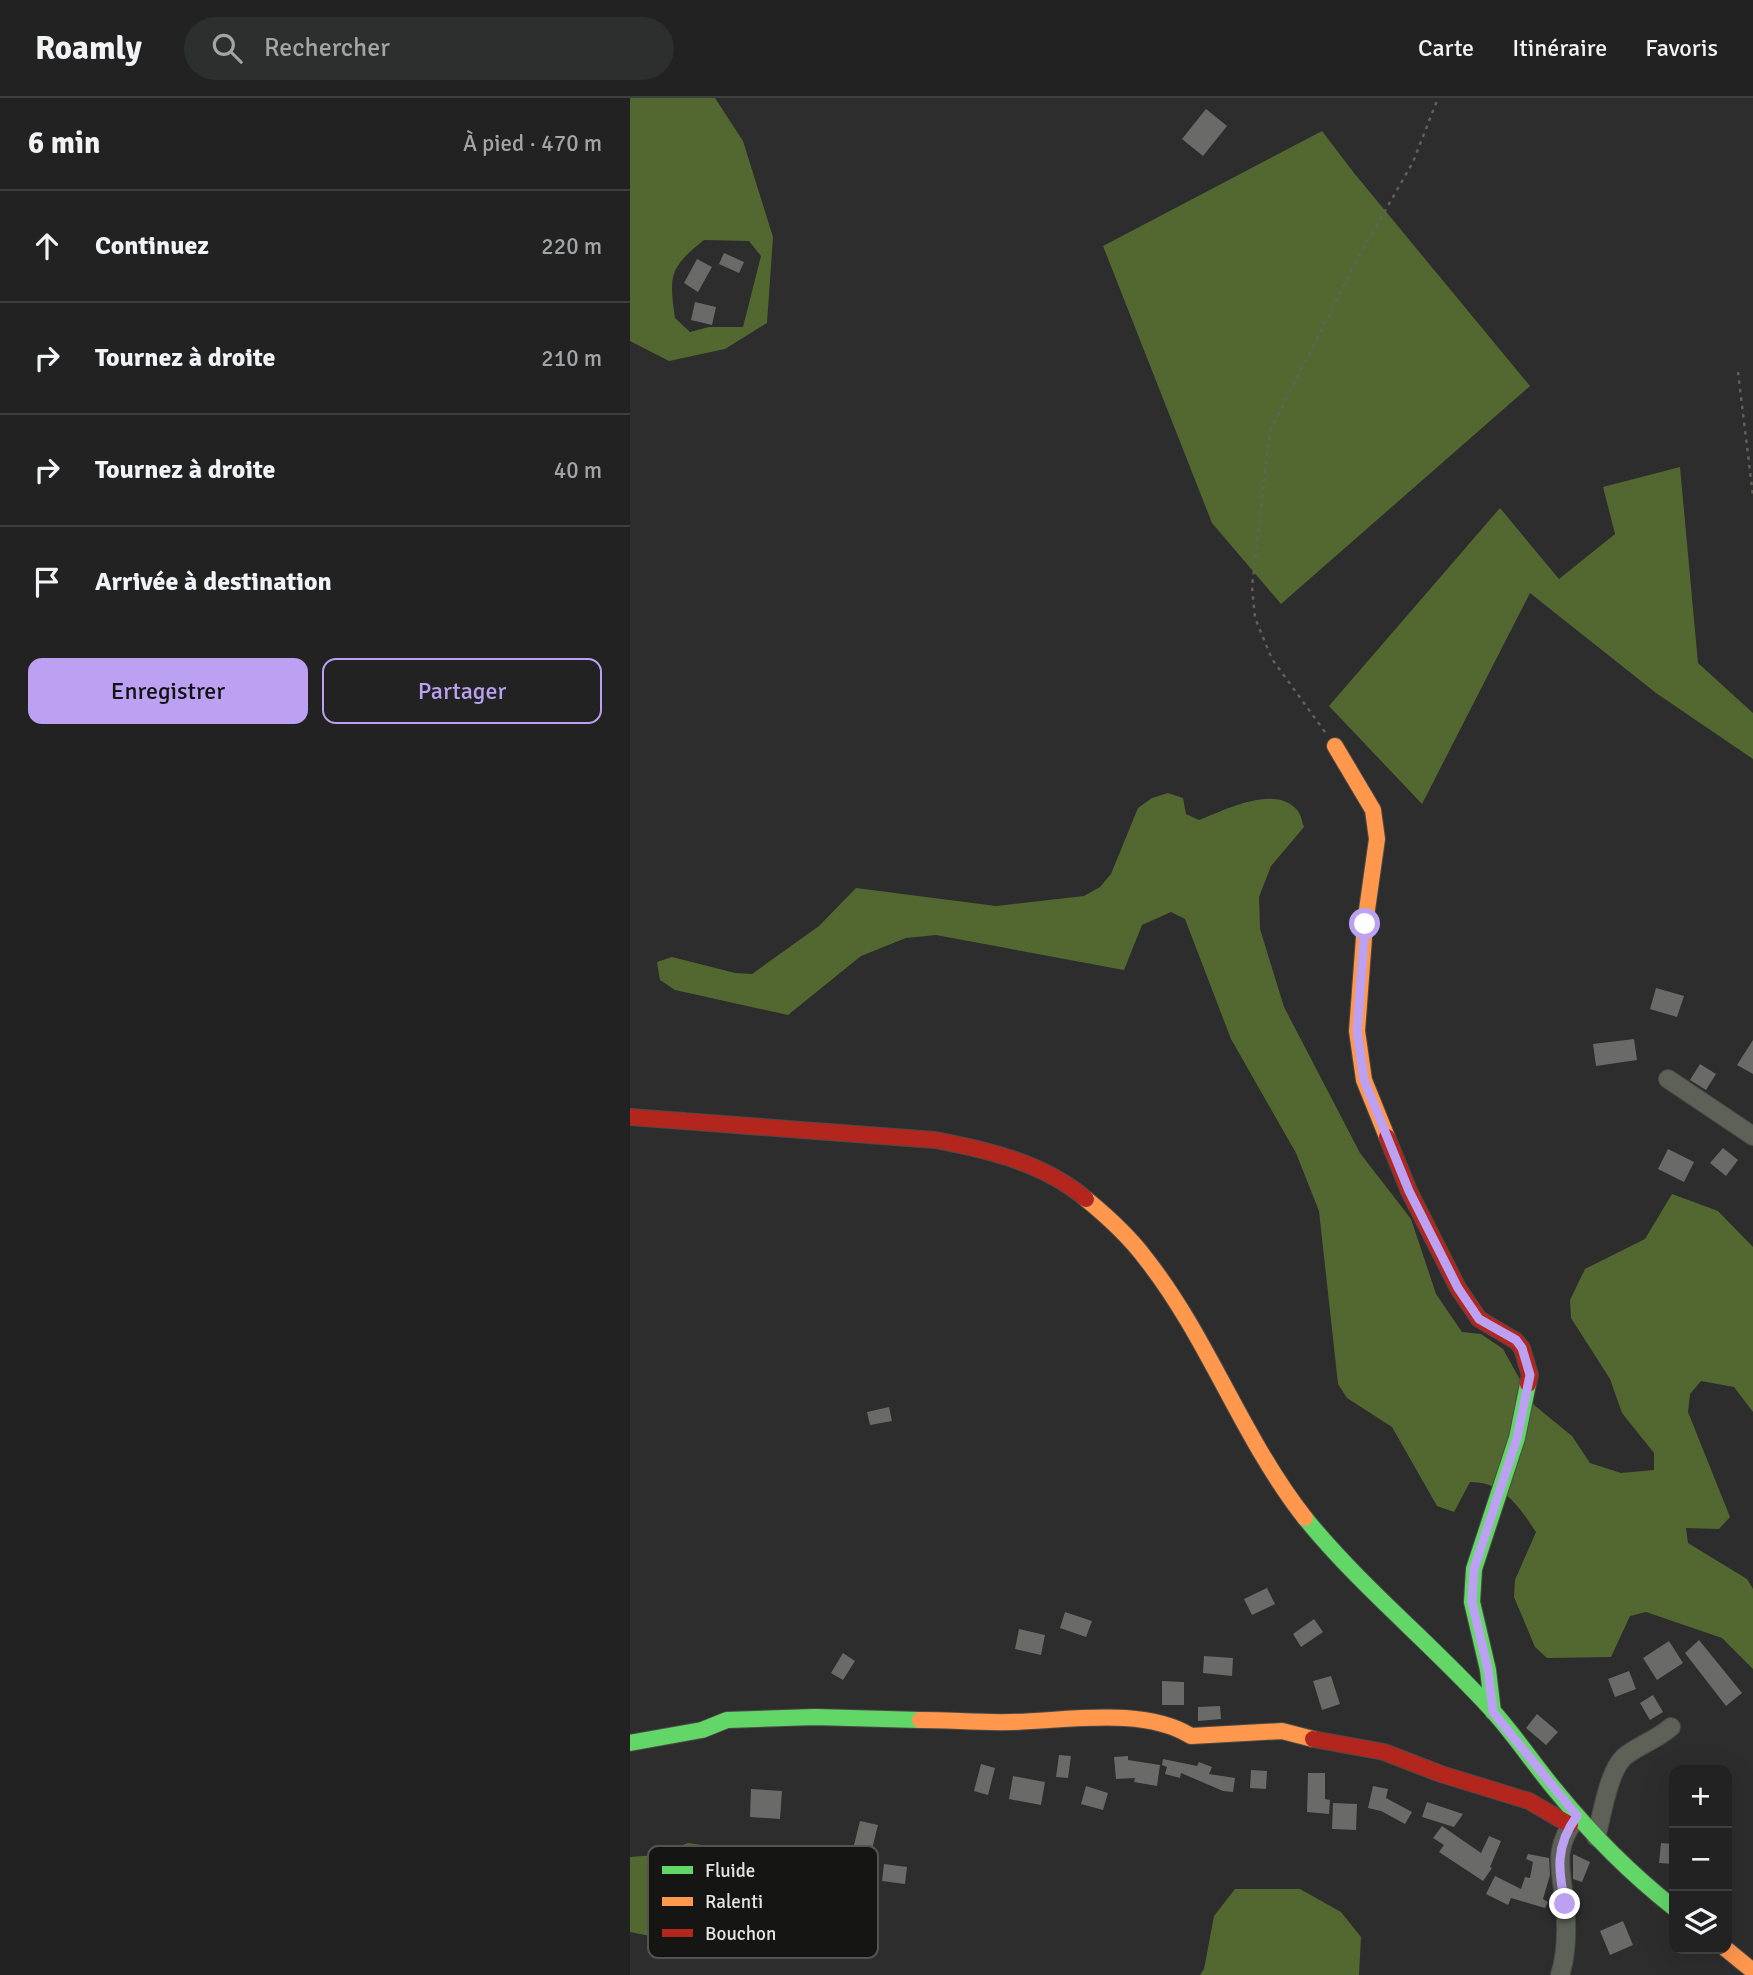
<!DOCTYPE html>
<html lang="fr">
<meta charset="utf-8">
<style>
:root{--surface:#212221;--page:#2d2f2e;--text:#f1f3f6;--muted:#a2a4a5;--line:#3e3f3f;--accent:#bca0f2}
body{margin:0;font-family:Signika,sans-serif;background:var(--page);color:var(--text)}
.controls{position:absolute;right:21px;bottom:21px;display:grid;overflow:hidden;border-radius:14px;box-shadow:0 7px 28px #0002}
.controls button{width:63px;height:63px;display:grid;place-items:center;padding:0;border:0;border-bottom:2px solid var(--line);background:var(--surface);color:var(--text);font:35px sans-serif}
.stop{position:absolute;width:21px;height:21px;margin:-16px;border:5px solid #bca0f2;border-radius:50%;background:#fff}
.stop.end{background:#bca0f2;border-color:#fff;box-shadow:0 2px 7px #0008}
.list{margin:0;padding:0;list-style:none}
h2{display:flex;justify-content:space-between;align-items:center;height:91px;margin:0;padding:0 28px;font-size:30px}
h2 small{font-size:23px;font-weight:400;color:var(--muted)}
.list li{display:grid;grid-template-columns:46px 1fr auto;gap:21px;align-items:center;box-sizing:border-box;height:112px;padding:0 28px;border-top:2px solid var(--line)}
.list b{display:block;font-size:26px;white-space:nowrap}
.list em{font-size:23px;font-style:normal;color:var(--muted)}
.actions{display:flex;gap:14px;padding:21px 28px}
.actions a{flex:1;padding:16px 0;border:2px solid var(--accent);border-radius:14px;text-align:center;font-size:24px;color:var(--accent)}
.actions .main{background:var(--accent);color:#111}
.icon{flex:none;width:38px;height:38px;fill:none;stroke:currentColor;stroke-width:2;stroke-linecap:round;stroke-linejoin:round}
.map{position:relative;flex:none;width:1123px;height:1877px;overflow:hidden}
header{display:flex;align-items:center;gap:42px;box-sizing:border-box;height:98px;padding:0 35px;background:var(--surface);border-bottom:2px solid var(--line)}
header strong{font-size:33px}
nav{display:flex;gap:38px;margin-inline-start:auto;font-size:24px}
.search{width:490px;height:63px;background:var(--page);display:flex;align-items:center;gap:18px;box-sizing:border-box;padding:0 24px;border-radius:38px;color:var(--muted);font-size:26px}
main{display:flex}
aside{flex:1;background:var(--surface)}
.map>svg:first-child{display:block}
</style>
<header>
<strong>Roamly</strong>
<div class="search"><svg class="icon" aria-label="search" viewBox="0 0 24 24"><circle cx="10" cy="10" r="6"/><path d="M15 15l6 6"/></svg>Rechercher</div>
<nav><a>Carte</a><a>Itinéraire</a><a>Favoris</a></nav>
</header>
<main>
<aside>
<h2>6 min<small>À pied · 470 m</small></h2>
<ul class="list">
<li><svg class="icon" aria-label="ahead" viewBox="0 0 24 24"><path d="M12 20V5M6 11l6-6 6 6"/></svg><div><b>Continuez</b></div><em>220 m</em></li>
<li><svg class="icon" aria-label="right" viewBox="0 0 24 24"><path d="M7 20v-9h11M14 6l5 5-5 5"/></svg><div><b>Tournez à droite</b></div><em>210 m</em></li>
<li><svg class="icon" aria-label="right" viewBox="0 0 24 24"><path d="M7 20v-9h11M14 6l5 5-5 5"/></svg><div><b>Tournez à droite</b></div><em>40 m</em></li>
<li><svg class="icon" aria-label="arrive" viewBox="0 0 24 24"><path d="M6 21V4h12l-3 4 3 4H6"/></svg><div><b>Arrivée à destination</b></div></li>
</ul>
<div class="actions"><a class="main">Enregistrer</a><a>Partager</a></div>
</aside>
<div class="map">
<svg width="1123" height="1877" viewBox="0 0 1123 1877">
<rect width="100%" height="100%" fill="#2c2d2c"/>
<path fill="#536831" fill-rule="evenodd" d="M0,0H85L113,43L143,139L137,225L95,251L39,263L0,243ZM74,142L119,143L131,158L113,229H79L60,234L45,220C39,177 39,170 74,142Z
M692,33L724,75L900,288L651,506L582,425L473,148Z
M1050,369L1068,565L1123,615V661L1026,595L900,495L792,706L699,608L870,410L929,481L985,436L973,389Z
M538,695L553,700L556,716L569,722C595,712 646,685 668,713C671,717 672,724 674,729L641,768L629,799L630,831L654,909L730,1055L781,1121L806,1196L832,1234L851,1236L873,1251L904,1307L942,1338L960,1365L991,1375L1024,1372V1355L992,1315L980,1281L941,1220L940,1202L955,1171L1015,1141L1042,1096L1088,1113L1123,1149V1314L1104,1289L1071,1283L1060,1296L1058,1314L1100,1419L1089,1431L1056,1430L1058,1445L1117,1481L1123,1491V1571L1092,1540L1016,1514L1000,1518L981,1559L917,1560L905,1549L884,1499L885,1482L906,1434C889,1409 874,1384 840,1384L824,1414L807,1408L762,1329L717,1300L708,1286L689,1113L666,1055L601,941L555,821L541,814L512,827L494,872L306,837L276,840L231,858L158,917L45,892L30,882L27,864L42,859L105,875L122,876L189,828L226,790L366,808L454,798L470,789L481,776L508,710L522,700Z
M58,1745L91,1750L123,1763L155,1802L156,1823L87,1818L43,1838L25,1839L0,1834V1759L26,1757Z
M605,1791H670L711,1814L731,1839L729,1877H570L574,1871L584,1818Z"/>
<path fill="#6a6b69" d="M576,11L597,28L573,58L552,41Z
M94,155L114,164L109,175L89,166Z
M67,161L82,169L68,194L54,185Z
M65,204L86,209L82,227L61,222Z
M1026,890L1054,898L1047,919L1020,911Z
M1004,941L1007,962L966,968L963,946Z
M1123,942V976L1107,967Z
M1070,966L1086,976L1076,992L1060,982Z
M1093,1050L1108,1062L1096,1078L1080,1065Z
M1038,1051L1064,1064L1054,1084L1028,1071Z
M259,1309L262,1323L240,1327L237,1314Z
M637,1490L645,1506L622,1517L614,1501Z
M435,1514L462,1523L456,1539L430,1530Z
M684,1521L693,1534L671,1549L663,1536Z
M389,1531L415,1537L411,1557L385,1551Z
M1069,1542L1112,1595L1096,1608L1055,1555Z
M1039,1543L1053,1565L1027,1582L1013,1560Z
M213,1555L225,1563L213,1582L201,1575Z
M574,1558L603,1560L602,1578L573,1575Z
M999,1573L1006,1591L985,1599L978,1581Z
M701,1578L710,1606L692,1612L683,1583Z
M532,1583L554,1584V1607H532Z
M1023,1597L1033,1614L1020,1622L1010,1605Z
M590,1608L591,1621L568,1623V1609Z
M907,1616L928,1634L916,1647L896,1630Z
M429,1657L441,1658L438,1680L426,1679Z
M498,1658V1662L530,1667L527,1688L504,1684L505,1680L486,1681L484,1659Z
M533,1661L567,1668L569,1664L582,1669L579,1676L605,1680L603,1694L593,1693L551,1675L550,1680L535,1676L537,1669L532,1667Z
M351,1666L365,1670L358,1697L344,1693Z
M621,1672L637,1673L636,1691L620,1690Z
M678,1675H695V1701L700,1702L699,1716L677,1714Z
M383,1678L415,1684L411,1707L379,1701Z
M456,1688L478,1695L473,1712L451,1706Z
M743,1688L758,1691L756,1700L782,1714L775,1726L751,1713L738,1710Z
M121,1691L152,1693L150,1721L120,1719Z
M797,1704L833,1716L824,1729L792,1719Z
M703,1705L727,1706L726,1732L702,1731Z
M230,1723L248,1727L239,1763L221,1759Z
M812,1728L851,1755L859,1738L871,1743L860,1769L862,1770L853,1783L809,1754L814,1747L803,1740Z
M1031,1745L1044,1746V1766L1029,1765Z
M898,1756L919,1760L920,1777L913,1801L918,1804L915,1810L881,1800L878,1807L856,1796L865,1778L891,1791L895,1779L900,1780L903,1764L896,1761Z
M943,1756L960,1764L952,1784L943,1781Z
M254,1766L277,1769L275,1786L252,1783Z
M993,1823L1003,1847L980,1857L970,1833Z"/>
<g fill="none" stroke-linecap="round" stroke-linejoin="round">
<defs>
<path id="street" d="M1038,981L1123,1038
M966,1739C972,1718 978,1674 994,1659C1008,1647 1025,1643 1041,1629
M930,1877C937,1855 937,1829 935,1807C931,1770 922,1751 947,1719"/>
<path id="fast" d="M675,1420C731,1489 801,1545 861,1611C885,1637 904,1667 927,1694C962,1737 1001,1776 1044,1810
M863,1614L858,1572L842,1504L844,1471L887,1340L898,1286
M0,1645L72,1632L97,1622L185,1619L290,1622"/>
<path id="slow" d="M705,648L743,712L747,741L735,826L727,933L734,982L757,1039
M456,1101C478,1119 499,1138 516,1161C579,1241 612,1340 675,1420
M290,1622C321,1622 351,1625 382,1624C436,1623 513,1608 561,1638L652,1633L683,1641
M1096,1851L1123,1873"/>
<path id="jam" d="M0,1019L305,1042C358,1052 414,1065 456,1101
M757,1039L779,1093L828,1190L849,1221L886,1243L892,1250L900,1277L898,1286
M683,1641L754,1654L811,1676L899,1703L940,1727"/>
</defs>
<use href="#street" stroke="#4a4b49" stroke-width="20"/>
<use href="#fast" stroke="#4a4b49" stroke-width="18"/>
<use href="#slow" stroke="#4a4b49" stroke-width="18"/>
<use href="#jam" stroke="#4a4b49" stroke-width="18"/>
<path stroke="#5e615c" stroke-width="2.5" stroke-dasharray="3.5 5" stroke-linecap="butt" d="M1108,274L1123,398
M695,634L642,561L625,520L622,489L640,333L723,169L783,64L808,0"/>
<use href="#street" stroke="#5d6158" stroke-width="18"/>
<use href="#fast" stroke="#63d668" stroke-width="16"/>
<use href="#slow" stroke="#ff974d" stroke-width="16"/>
<use href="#jam" stroke="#b3261e" stroke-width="16"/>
</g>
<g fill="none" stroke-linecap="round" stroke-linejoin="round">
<path stroke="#bca0f2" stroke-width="9" d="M735,826L727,933L734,982L779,1093L828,1190L849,1221L886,1242L892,1250L900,1277L887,1340L844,1471L842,1504L858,1572L863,1614L947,1718C925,1748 928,1772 935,1806"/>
</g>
<rect x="18" y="1748" width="230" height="112" rx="10" fill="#151614" stroke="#535452" stroke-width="2"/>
<rect x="32" y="1768" width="31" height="8" fill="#63d668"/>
<rect x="32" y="1799" width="31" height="9" fill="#ff974d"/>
<rect x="32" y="1831" width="31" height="8" fill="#b3261e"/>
<g font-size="19" fill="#e5e6e4">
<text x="75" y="1779">Fluide</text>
<text x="75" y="1810">Ralenti</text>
<text x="75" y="1842">Bouchon</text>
</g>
</svg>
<div class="controls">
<button>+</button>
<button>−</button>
<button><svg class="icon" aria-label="layers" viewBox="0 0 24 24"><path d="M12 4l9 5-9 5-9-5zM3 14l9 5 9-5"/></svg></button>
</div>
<div class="stop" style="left:735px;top:826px"></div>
<div class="stop end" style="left:935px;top:1806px"></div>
</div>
</main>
